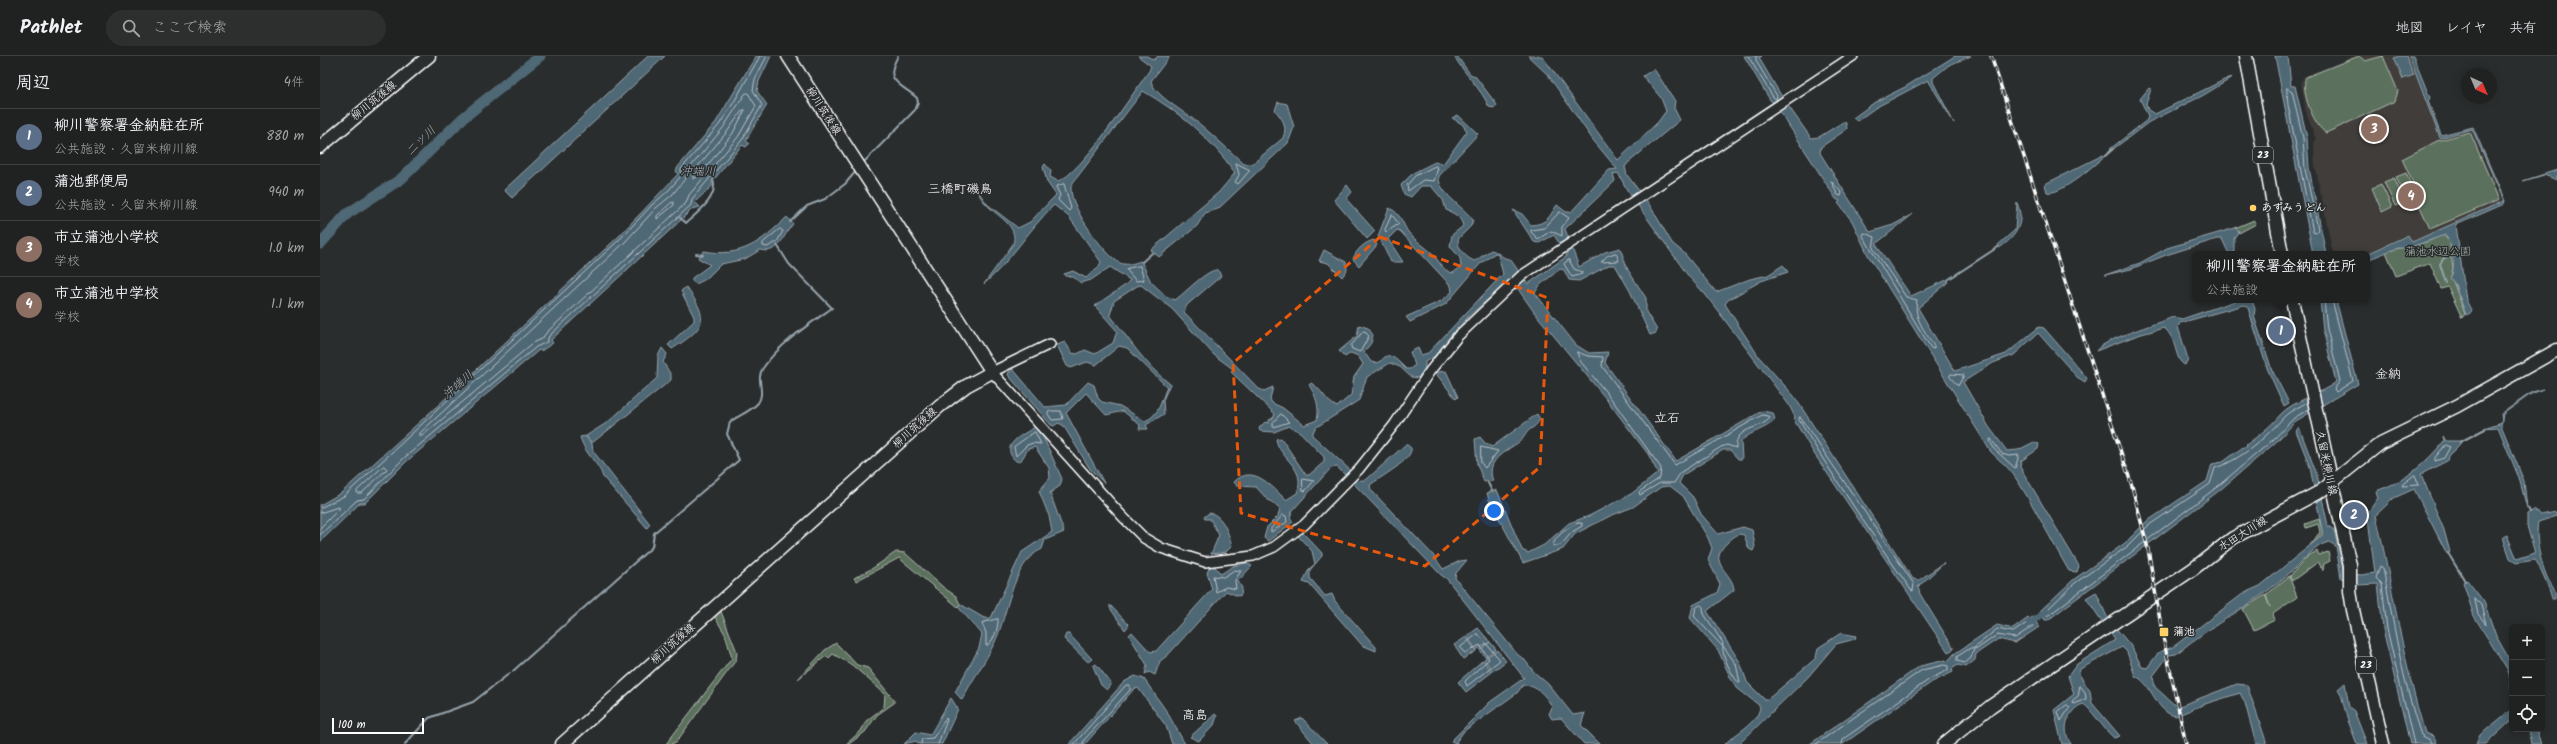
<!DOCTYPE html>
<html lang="ja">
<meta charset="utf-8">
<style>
:root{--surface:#202222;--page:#2d2f2f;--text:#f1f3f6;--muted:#a2a4a5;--line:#3d3f40;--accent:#ffd166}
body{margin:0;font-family:Kalam,"Klee One",sans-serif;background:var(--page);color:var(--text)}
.controls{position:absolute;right:12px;bottom:12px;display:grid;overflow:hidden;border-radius:6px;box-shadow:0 2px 10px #0003}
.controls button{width:36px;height:36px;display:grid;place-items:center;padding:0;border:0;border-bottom:1px solid var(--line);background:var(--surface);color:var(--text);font:20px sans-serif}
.compass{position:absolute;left:2141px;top:12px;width:36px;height:36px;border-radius:50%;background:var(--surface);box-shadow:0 2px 10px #0003;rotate:136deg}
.scale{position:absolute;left:12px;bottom:10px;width:92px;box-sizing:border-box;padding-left:4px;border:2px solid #fff;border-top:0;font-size:11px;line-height:14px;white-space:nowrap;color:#fff;-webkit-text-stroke:3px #2a2d2e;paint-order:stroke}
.you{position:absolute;left:1174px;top:455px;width:14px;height:14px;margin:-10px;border:3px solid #fff;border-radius:50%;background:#1a73e8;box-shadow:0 0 0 6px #1a73e833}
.badge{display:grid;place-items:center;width:26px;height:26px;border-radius:50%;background:var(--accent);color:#fff;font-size:13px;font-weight:700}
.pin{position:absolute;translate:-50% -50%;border:2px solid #fff;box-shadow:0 1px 4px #0006}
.popup{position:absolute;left:1872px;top:195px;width:178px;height:52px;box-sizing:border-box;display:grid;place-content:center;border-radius:6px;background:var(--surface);filter:drop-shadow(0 1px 3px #0005);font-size:13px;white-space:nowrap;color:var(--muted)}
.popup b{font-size:15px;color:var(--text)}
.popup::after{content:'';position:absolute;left:50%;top:100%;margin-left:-8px;border:8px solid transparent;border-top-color:var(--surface)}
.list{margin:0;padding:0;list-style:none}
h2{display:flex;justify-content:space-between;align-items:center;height:52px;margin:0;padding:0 16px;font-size:17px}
h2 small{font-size:13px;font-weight:400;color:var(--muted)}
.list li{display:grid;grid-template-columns:26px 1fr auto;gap:12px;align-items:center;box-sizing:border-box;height:56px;padding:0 16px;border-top:1px solid var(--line)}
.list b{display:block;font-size:15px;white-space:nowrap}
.list p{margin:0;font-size:13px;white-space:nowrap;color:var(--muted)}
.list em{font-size:13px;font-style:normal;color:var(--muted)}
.icon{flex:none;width:22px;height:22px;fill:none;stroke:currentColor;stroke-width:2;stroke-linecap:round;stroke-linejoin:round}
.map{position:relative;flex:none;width:2237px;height:688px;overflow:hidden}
header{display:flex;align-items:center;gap:24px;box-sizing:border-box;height:56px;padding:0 20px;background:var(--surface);border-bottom:1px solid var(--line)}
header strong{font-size:19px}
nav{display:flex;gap:22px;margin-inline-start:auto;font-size:14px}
.search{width:280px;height:36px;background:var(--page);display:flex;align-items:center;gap:10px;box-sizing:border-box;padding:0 14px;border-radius:22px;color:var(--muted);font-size:15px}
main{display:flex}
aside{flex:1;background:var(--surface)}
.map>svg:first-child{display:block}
</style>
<header>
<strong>Pathlet</strong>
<div class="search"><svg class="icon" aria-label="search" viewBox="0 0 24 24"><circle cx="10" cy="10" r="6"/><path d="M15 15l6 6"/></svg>ここで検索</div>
<nav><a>地図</a><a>レイヤ</a><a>共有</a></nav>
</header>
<main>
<aside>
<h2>周辺<small>4件</small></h2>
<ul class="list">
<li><span class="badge" style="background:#5c6f8a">1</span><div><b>柳川警察署金納駐在所</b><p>公共施設 · 久留米柳川線</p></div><em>880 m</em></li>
<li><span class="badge" style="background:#5c6f8a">2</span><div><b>蒲池郵便局</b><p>公共施設 · 久留米柳川線</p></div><em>940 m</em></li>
<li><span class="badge" style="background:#8d6e63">3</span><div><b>市立蒲池小学校</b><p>学校</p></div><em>1.0 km</em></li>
<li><span class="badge" style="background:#8d6e63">4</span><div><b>市立蒲池中学校</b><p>学校</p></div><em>1.1 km</em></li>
</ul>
</aside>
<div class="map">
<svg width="2237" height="688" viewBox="0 0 2237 688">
<rect width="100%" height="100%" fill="#2a2d2e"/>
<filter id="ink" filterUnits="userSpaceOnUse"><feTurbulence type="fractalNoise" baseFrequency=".025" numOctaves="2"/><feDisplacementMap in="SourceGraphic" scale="8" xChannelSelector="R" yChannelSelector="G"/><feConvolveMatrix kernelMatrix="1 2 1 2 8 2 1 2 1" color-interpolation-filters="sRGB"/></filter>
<g filter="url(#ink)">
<path fill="#3f3d3a" d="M2035,0H2089L2120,82L2151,74L2182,146L2092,186L2088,178L2045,198H2013L1995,109L1994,86L1996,84L1986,56L1981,26L1983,21Z"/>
<path fill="#5b715d" stroke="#adb8ae" d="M2039,0L2045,5L2063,0L2078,35L2075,45L2006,77C1994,70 1980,35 1986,21Z
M2150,76L2179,144L2110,173L2097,144L2099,140L2082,103L2117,85Z
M2086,117L2096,140L2087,145L2076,121Z
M2074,122L2085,146L2075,150L2064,126Z
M2061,128L2072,151L2062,156L2052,132Z
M1934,164L1936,168L1919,177L1915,172Z
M2123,179L2130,186L2131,198L2135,192L2143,191V193L2137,194L2135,199L2131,200L2133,211L2131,220L2145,258L2142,262L2128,231L2121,233L2110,207L2076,220L2066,196C2079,191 2093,189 2106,186C2112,185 2117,180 2123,179Z
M1999,463L2003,477L1990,489L2000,476L1998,468L1986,472L1985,468Z
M1997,495L1999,499L2008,496L2010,505L2004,508L2003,514L1998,506L1972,525L1970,520L1988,500Z
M576,496L585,497L624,532L636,540L640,548L638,551L579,502L536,525L534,522L553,512Z
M1969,520L1977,541L1953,558L1955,564L1934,574L1923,553L1945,539L1950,551L1946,539Z
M400,553L417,596L416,604L357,685L352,688H346L412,602L405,578L393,558Z
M516,587L537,609L548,612L574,644V647L557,659L545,676L529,688H526L541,675L546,665L564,651L565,638L532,609L513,598L509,602L506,600L478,623L505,594Z"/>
<path fill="#506875" stroke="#96a4ac" d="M328,0H345L192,142L184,134Z
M436,0H451L439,25L437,35L447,49L426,84L429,88L426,91L422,89L392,126V130L375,146L380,151L372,153L361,164L231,284L233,287L221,295L219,294L87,405L45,447H40L0,486V449L21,437L126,342L299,180L358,118L356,115L358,111L396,66Z
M818,0H827L834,4L838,0H850L831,25C835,41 869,58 882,70C896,82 910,95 924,108H932L963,82C968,69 962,63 955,54L958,46L967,48L974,71L968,87L898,153L885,157L877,170L839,201L831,194L899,136L915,117C891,82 859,56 823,35L752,128C744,144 785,200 800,207C807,210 814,207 821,205L831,226L846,240L855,244C864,238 888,212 898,214L901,220L867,249L864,256L939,333L944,335L953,331L950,343L952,347L963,352L984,369L997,364C1000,351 996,340 989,329L991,327C1002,333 1005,345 1017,351L1031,339L1034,321L1043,308L1038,300L1031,297L1025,301L1019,295L1037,280L1039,269L1048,272L1053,279L1051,287L1044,296L1051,306C1068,311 1060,285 1086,313H1090L1095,309L1090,296L1098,292L1101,299L1108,297L1183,218L1178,199L1175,197L1160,208L1126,248L1090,266L1086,261L1121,245L1132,236L1131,230L1080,175L1077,174L1068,183L1083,206H1071L1058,180L1069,152C1081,157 1082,167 1088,176C1095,185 1105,190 1113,198C1119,205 1123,216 1133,217L1141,211L1140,202L1130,190L1132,179L1143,170C1141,161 1134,157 1126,154L1123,144L1111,130H1101L1091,141L1084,138L1081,129L1093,117L1115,106L1123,108L1147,75L1142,68L1132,62L1138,59L1158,78L1119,120C1117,136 1145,152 1153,164L1151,170L1139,182C1135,191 1147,203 1155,205L1171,194C1178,195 1182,203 1190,203L1208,228L1247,200L1234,179L1219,187L1214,186L1193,154L1202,158L1211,169C1227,168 1229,161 1237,149L1246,156H1251L1289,114L1297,113L1273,84L1228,19L1208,0H1222L1298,104L1338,66L1346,55L1341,42L1323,20L1334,13L1355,45L1354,52L1360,64L1308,107L1305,111L1307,119L1329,148L1352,187L1364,197L1396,236L1430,223L1448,219L1463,209L1468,216L1441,225L1408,244L1405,248L1439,301L1474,340L1593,523L1599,524L1624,507L1598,531L1600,538L1634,593L1628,596L1493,396L1474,364L1475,361L1469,349L1385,238L1369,221L1307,134L1298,117L1293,118L1295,125L1245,173L1259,211L1285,196L1300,192L1308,214L1326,242V256L1337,274L1336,277L1330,279L1310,235L1295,209H1289L1259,225L1249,224L1244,214L1240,213L1220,229L1215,237L1256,289L1269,297L1288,296L1285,307L1356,405L1442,355L1453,357L1455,364C1445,374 1431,375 1421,385L1422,403H1418L1410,394H1403L1363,419L1359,427L1373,441L1381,458L1398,478L1423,471L1432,474L1435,490L1433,495L1429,493L1424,479L1419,478C1414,480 1410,484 1407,487C1385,507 1414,517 1414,534L1387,555L1420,606L1427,626L1444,643H1448L1496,602L1498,592L1521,577L1536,580L1535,583L1516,588L1488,621L1419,688H1405C1415,677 1439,667 1440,650L1417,632L1411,623L1398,594L1370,562L1373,549L1397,537L1400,528L1388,504L1392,492L1388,482L1363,440L1350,430L1341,431L1313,451L1290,460L1255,478L1243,493L1203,507L1169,444L1167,437L1177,434L1202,494L1208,497L1224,489L1249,467L1269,460L1311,438L1338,417L1328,398L1287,344L1214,256L1191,223L1148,261L1115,300L1105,306V312L1098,322L1091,321L1080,311L1070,307L1047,321L1039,344L995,372L992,379L1031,415L1026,420L1017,411L1011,412L973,454L970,461L973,466L948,485L944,482L947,471L958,460L960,452L947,443L936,431L917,430L914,426C933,407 952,431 966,444L977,437C987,411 959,403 956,383L961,382L986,419H989L1004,406V401L980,376L969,370L954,376L940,375L939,372L945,366L949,367V364L953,362L955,358L911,316L913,313L894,299L852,253L821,229L817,230L794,245L790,259C809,283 825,309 850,328L843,344L844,358L826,369L828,373H819L820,369L803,355L786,359L766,337L746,357L784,427L770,413L743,369L738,367L734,370L731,369L688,319L689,316L693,313L725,351L746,349L768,326L774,329L778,342L782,346L800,350L825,365C840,359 841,344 847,331L807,292L799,290L776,309L767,306L751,312L747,310L737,289L745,286L752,297L757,298L765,294L775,298L793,287L797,275L775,250C784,242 806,231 810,224L790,211L771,224L761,227L753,221L745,220L744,218L753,215L766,222L778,212L781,206L749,161L734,149C709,173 691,205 664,228L693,188C699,170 677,160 667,149C662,144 658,137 655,131L667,148L698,172L710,166L736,139L727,126L723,111L725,108L731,115L730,121L738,125C760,119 813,37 829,15L831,10Z
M1134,0H1137L1150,18L1155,20L1177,49L1175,52L1169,51C1161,32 1144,18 1134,0Z
M1424,0H1442L1439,2L1462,41L1491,82L1499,81L1523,66L1526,67L1527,73L1501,91L1500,97L1550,176L1573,169L1593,158L1557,187V190L1591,240L1629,223L1627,227L1598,252L1635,315L1686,298L1719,271L1724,272L1767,322L1765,326L1757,321L1718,277L1694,299L1673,307L1643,326L1669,371L1687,395L1698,394L1714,386L1719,388L1718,393L1701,405L1700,411L1759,510L1757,516L1749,515C1730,483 1714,449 1693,418C1687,410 1678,403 1671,396L1548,199L1532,165L1518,147L1520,145L1516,143L1455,48L1450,44Z
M1635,0H1651L1629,9L1613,22V26L1634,67L1608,24L1555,52L1537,65L1533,62L1555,46L1585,31Z
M1955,0H1968L1971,30H1975L1987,81L1989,112L2006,198H1993Z
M2080,0H2086L2094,19L2083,23L2074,2Z
M2089,0H2093L2110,42L2108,45L2121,79L2153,71L2185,145L2184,148L2136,169L2146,244L2152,256L2146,259L2135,228L2130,222C2137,213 2132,187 2125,179L2088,192H2077L2047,204V198L2088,179L2092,186L2184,145L2152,73L2120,82Z
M1912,22L1882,40L1829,66L1792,94L1790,93L1827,64L1828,60L1820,43L1829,32L1831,33L1826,48L1828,54L1835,58L1904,24Z
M1783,99L1785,100C1773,109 1741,140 1727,136L1725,128Z
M2237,114V124L2224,119L2203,125Z
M1027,129L1032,136L1027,142L1028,145L1055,175L1047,183L1014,144Z
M1697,147C1706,167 1695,182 1679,192L1678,189L1695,174Z
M467,161L473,168C462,180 460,199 440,194L425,203L401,208L386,223L376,228L372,225V222L390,209L378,202L384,195C422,202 441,186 467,161Z
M1915,172L1919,175L1914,182V198L1908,196L1902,183H1897L1846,199L1811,213L1785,219L1820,207L1847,192Z
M1054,184L1057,189L1039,210L1033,203C1036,194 1045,186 1054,184Z
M1004,194L1026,206L1027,214L1022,221L1008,207L999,205Z
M366,231C391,264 385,272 352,293L348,289L374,265V261L361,235Z
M1918,244H1932L1935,253L1934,260L1952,314L1969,347L1964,350L1947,312L1928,252L1924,249L1860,267L1858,271L1868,303L1865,309C1854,305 1858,283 1844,272L1818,279L1776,295C1783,283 1837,268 1853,261L1862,263Z
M2000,244H2016L2038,328L1976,365L1956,386L1900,434L1728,564H1725L1720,557L1721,554L1753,524L1805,487L1826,466L1887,425L1892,408L1903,406L1923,391H1927L1926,389C1938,380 1951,370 1960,359C1972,345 2003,337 2016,326L2003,274Z
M342,292L347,298L343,306L351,319V324L272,387L266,380L288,366L337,322L338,300Z
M1126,315L1138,341L1136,343L1117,319L1119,316Z
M2224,333L2211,338L2183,358L2181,369L2204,425L2207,452L2199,422L2178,371L2164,372L2182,366L2181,358L2212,336Z
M1217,358L1220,363C1217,369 1214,371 1209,374C1205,378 1204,383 1199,386C1185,396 1165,404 1173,425L1164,426L1157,408L1155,383L1160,381L1165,387L1172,391Z
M715,371L722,378L742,423L740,430L730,437L744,476L725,484L722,493C691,507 688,561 674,588C665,607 651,625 642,644L635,636L659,592L662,578L638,551L640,548L664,562H671L702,496L732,476L729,460L719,435L730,422L729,412L715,391L708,393L700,406C696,406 693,403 691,399C684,386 706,377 715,371Z
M1979,371L1997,419L2008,470L2014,474L2024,517L2041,519L2055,517L2048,463L2049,455L2058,442L2056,435C2086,425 2104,409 2124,385L2123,380L2126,385H2140V388L2128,400L2127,405L2101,418L2124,474L2130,496L2127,498L2094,433L2074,442L2056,459C2073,532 2083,606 2105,677L2113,680L2117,688H2090L2063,573L2058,528L2037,529L2021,522L2016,490L2009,486C1995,489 1983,505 1973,514C1938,547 1893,567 1856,598L1849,599L1833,620L1835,631L1857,651L1917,628L1927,629L1947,688H1936L1925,647L1920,637L1885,648L1856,660C1835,657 1833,627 1815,620L1807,596L1802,591L1760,613L1759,618L1770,635L1772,647L1800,680L1794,682C1785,675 1769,650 1763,648C1747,654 1741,674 1751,688H1742L1734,654L1754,638L1748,620L1757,608L1795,584L1766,542L1776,536L1788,563L1811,590L1822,611L1827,612L1839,596L1853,591L1924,537L1940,530L2003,479L1990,411L1976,375Z
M265,380L272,388L273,395L330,468L327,472L283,421C278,405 266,401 260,381Z
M1086,388L1091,392C1094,403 1059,422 1050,429L1051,434L1113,499L1123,513L1140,505L1147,504L1136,517L1135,522L1198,599L1204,603L1214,616L1228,628L1253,659L1265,657L1261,669L1280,688H1264L1241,662L1232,663L1229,658L1232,651C1226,639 1216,629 1203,629L1197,637L1144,675L1136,686L1138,688L1131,685L1170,646L1204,622L1127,523L1121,519L1035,429L1041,424H1046Z
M2214,454L2220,459L2237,456V460L2218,466C2215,483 2220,504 2227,521C2230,529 2237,533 2235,543H2232C2231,537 2220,509 2215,504L2196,507L2190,502L2183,481L2187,479L2197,503L2215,497L2207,470V458Z
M889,457C903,458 909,479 912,490L906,496L891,498L899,479L890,463H885L884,461Z
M982,476L1002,497V500L990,514V522L1005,540L1012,538L1015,545L1056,591V595L1042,589L989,528L983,526L989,513L995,508L992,495L978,480Z
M926,507L932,510L918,525L922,532L921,539L918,540L906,535L848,599L840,605L835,619L829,616L825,618L827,609L809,579L812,576L830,596L836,595L892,533L887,517L890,510L895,511L901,518L913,510Z
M2147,524L2164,546L2176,580L2192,608V637L2189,617L2154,560L2143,526Z
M790,549L809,569L805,574L790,552Z
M1713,561L1719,571L1695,587L1678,583L1656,598L1655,604L1646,611L1638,609L1632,613L1633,616L1612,626L1523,688H1490L1600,610L1626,604L1627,606L1634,598L1677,569L1693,573L1708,562L1709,563Z
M1158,572L1170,586L1156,594L1147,580Z
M746,578H749L772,603L768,606L744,583Z
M1146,581L1156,595L1143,603L1134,589Z
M1170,586L1176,593L1165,601L1160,594Z
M1177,594L1186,605L1173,615L1164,603Z
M1163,604L1172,616L1146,636L1138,626Z
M776,608L791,627L787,634L781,629L773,610Z
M815,620L824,623L847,656L865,688H852L846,670L818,632L814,633L765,688H749L804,626Z
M2025,627L2029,651L2034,655L2047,688H2037L2027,662L2021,638L2018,633Z
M631,642L638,653L622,688H599L596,685L584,688L596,676L610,679Z
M2192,653V664L2166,688H2156L2160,679Z
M895,658L897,660L894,669L879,685L870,681Z
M982,662L1006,687L1007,688H994L975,665Z
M2208,673H2216L2221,688H2211Z"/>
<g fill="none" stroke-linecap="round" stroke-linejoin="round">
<path stroke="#b9c3c8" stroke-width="1" d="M1428,0L1453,41L1456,43L1457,40L1436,5V0
M1967,32L1972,35L1983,82L1985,113L1998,173L1996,177L1993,176L1968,49Z
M428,37L436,50L418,81L369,139L366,147L226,277L222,283L213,287L102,380H100V377L305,186L336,152L352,139L365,123L367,115L403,72L425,38Z
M425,54L413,77L379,120L373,123V116L407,76L422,55Z
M916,107L930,114L918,128L915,126L919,119Z
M1116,110L1118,112L1114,125L1103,124L1088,135L1087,129L1095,120Z
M1511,125L1522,137L1521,140L1518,139Z
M744,128L751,152L749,155L738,144L740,139L736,131Z
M351,147L354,146V149L337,163V160Z
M1240,156L1249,162L1242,171V180L1231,175L1218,183L1211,176V174L1224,172Z
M1072,159L1079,168L1066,176L1065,174Z
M460,173L463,175L457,186L447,191L443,190V187Z
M1544,177L1555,181L1553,192L1586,241L1597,244C1593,262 1605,275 1614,290V293L1611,292L1543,180Z
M1296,197L1299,205L1281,206L1287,200Z
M1249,204L1254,213L1262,216V218L1252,221L1244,208Z
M820,210L824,224L816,225L806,213Z
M2004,244L2007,273L2020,325L2014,333L2016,336L2033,325L2012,244
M1044,275L1049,280L1040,296L1032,293L1031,290Z
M1257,296L1268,300L1283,301L1282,310L1355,409L1442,359L1449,360L1450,362C1442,372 1424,371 1418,382C1416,385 1416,389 1416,392L1407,389L1401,391L1361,416L1354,427H1340L1320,439L1319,436L1340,422L1341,412L1290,341L1261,306Z
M1631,318L1644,319L1638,330L1630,321Z
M1987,346C1980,351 1969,355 1964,361C1945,382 1921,404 1895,412L1890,428L1829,469L1808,490L1755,527L1726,555V559H1729L1897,431L1954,383L1974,362L1989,353
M729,355H741L743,363L732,364L728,358Z
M961,358L969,366L953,371V367Z
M1480,361L1594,528L1593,535L1591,534C1552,479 1514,422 1479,364Z
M715,376L721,388L713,387L707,389L696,400L694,391Z
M1671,383L1682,398L1689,400L1699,399L1695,412L1675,394L1670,385Z
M2126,389L2130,391L2124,402L2115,405V402Z
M1161,391L1178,395L1165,412L1161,407Z
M64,410L67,413L42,437H37V435Z
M2095,419L2099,429L2082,430L2083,428Z
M983,423L994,425L985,435L983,434Z
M0,452L24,440L71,397L301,182L332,149L348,135L361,120V113L399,69L414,46L440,0
M0,457L18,451L20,452L0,472
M963,459L966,460L967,466L951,476V473Z
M1258,467H1262V470L1252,476L1241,489L1233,490C1234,480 1249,471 1258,467Z
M0,479L37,444L44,443L84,402L216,291L227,286L229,280L371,149L372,143L422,84L442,49L433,34L435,23L447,0
M915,514L921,515L915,524L916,533L906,531L896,536L893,520L903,521Z
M2155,543L2161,549L2166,568L2158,558Z
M1381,549L1383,551L1384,558L1403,587L1402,590L1374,560L1376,552Z
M678,563C679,571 673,587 666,590V577L662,567Z
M1707,567H1712L1713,570L1695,582L1677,579L1657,593L1654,592L1677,573L1693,576Z
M1158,578L1180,604L1147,630L1145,625L1169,603L1160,589L1145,597L1140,592Z
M1403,590L1416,608L1420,627C1414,625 1400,596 1403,590Z
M1651,592L1654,593L1651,602L1645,607L1637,605V601Z
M1760,630L1765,636L1766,643L1753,648L1752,645L1758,640Z
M1747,649L1750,651L1741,665L1738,656Z
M601,688L602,683L613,682L626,662L627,664L618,688
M754,688L806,629H810V634L764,684L763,688
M1496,688L1602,614L1624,609L1628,610V614L1610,623L1523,683L1522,688
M2094,688L2067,573L2062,528L2056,522L2060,510L2063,512C2074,568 2082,625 2101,679L2110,684L2112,688"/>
<path stroke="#96a4ac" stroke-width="2" d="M1785,100L1793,93
M542,108L595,54L598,47L597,42C580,27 563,26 578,0
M359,161L366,167C377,157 399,141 393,124
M470,166L487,150L505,143L525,128L537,114
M376,198L383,199
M822,206L832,197
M1629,223L1678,191
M2126,227L2120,208L2124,202L2134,200
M2140,386L2165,373
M1168,427L1172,435
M2208,452L2210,456
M2128,497L2145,525
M193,615L332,491L334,477L419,404L407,378L410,366C418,360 431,355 438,347C446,336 435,323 443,312C460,287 488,269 512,252L469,208L457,189
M85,688L109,662L153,646L190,617"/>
<path stroke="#506875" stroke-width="6" d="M1029,418L1038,427
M1709,568L1727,555"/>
<path stroke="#506875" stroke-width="11" d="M0,188L27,158L81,123L143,62L220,0"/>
<defs>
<path id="minor" d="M730,288L672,316L803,461L824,482L841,492L885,506L933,500L954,491L984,469L1039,413L1074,369L1110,315L1138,280L1201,220L1533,0"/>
<path id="major" d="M1926,0L1962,198
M0,91L109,0
M1972,244L2030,509V535L2033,554L2063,688
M242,688L620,350L646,330L672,316L468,0
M1624,688L1671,650L1873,513L1913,482L2001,435L2061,387L2137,350L2237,294"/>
</defs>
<use href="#minor" stroke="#fff" stroke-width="12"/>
<use href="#major" stroke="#fff" stroke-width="15"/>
<use href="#minor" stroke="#2a2d2e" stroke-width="9"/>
<use href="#major" stroke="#2a2d2e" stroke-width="12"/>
<defs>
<path id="rail" d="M1671,0L1812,430L1828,493L1842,576L1866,688"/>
</defs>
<use href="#rail" stroke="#fff" stroke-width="3.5"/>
<use href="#rail" stroke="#2a2d2e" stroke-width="2" stroke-dasharray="6" stroke-linecap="butt"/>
</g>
</g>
<path fill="none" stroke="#e8590c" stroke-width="3" stroke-dasharray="8 5" stroke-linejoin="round" d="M1060,181L1228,242L1220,411L1105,510L921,457L913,307Z"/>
<g fill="#ffd166" stroke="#2a2d2e" stroke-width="1.5">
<circle cx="1933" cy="152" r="4"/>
<rect x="1839" y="571" width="10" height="10" rx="2"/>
</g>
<g text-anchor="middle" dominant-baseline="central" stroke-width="3" stroke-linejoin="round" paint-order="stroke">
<g fill="#2a2d2e" stroke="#bfc0c0" stroke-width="1">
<rect x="1933" y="91" width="20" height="16" rx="3"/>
<rect x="2036" y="601" width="20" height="16" rx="3"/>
</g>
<g font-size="10" font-weight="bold" fill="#fff">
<text x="1943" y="99">23</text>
<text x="2046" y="609">23</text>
</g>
<g font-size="11" fill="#fff" stroke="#2a2d2e">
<text transform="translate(54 45) rotate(-40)">柳川筑後線</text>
<text transform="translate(503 55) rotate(57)">柳川筑後線</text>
<text transform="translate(595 372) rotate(-42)">柳川筑後線</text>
<text transform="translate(2006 407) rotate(78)">久留米柳川線</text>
<text transform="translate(1923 478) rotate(-32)">水田大川線</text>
<text transform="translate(353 588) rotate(-42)">柳川筑後線</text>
</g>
<g font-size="11" font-weight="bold" fill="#fff" stroke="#2a2d2e" text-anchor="start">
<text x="1941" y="152">あずみうどん</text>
<text x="1853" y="576">蒲池</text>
</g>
<g font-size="11" fill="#adb8ae" stroke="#2a2d2e">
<text x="2118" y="196">蒲池水辺公園</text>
</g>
<g font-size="12" font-style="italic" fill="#a8b4ba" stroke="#2a2d2e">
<text transform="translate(101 85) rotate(-45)">二ツ川</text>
<text x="378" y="115">沖端川</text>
<text transform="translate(138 329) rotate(-41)">沖端川</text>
</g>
<g font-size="13" fill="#fff" stroke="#2a2d2e">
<text x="640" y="133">三橋町磯鳥</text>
<text x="2068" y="318">金納</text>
<text x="1347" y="362">立石</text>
<text x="875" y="659">高島</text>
</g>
</g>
</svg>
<div class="controls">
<button>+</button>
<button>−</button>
<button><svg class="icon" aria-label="locate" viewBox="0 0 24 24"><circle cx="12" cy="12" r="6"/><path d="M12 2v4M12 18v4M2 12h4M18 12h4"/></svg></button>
</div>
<svg class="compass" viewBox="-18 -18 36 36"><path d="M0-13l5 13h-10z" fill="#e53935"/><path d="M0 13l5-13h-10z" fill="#a2a4a5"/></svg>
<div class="scale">100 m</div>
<div class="you"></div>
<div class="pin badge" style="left:1961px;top:275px;background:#5c6f8a">1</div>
<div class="popup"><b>柳川警察署金納駐在所</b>公共施設</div>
<div class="pin badge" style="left:2034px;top:459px;background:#5c6f8a">2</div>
<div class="pin badge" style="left:2054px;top:73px;background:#8d6e63">3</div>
<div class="pin badge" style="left:2091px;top:140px;background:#8d6e63">4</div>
</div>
</main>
